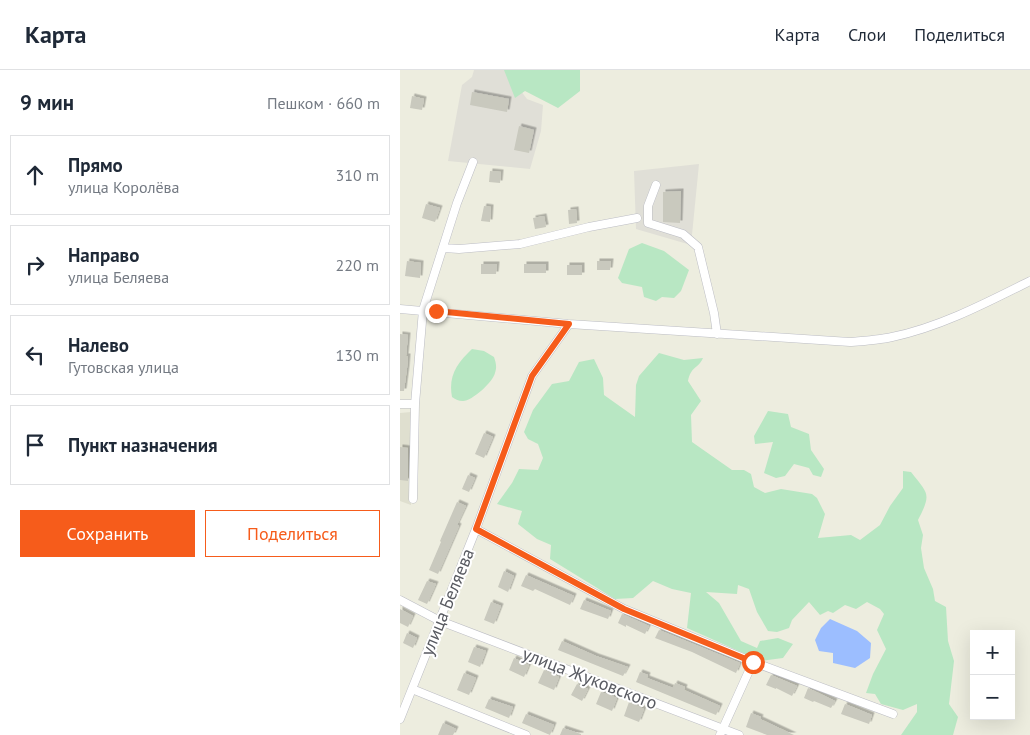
<!DOCTYPE html>
<html lang="ru">
<meta charset="utf-8">
<style>
:root{--surface:#fff;--page:#f6f6f7;--text:#1f2937;--muted:#747a83;--line:#e0e1e3;--accent:#f65c1b}
body{margin:0;font-family:"PT Sans",sans-serif;background:var(--page);color:var(--text)}
.controls{position:absolute;right:15px;bottom:15px;display:grid;overflow:hidden;border-radius:0px;box-shadow:0 5px 20px #0002}
.controls button{width:45px;height:45px;display:grid;place-items:center;padding:0;border:0;border-bottom:1px solid var(--line);background:var(--surface);color:var(--text);font:25px sans-serif}
.stop{position:absolute;width:15px;height:15px;margin:-11px;border:4px solid #f65c1b;border-radius:50%;background:#fff}
.stop.end{background:#f65c1b;border-color:#fff;box-shadow:0 1px 5px #0008}
.list{margin:0;padding:0;list-style:none}
h2{display:flex;justify-content:space-between;align-items:center;height:65px;margin:0;padding:0 20px;font-size:21px}
h2 small{font-size:16px;font-weight:400;color:var(--muted)}
.list li{display:grid;grid-template-columns:32px 1fr auto;gap:15px;align-items:center;box-sizing:border-box;height:80px;margin:0 10px 10px;padding:0 10px;border:1px solid var(--line);border-radius:0px}
.list b{display:block;font-size:19px;white-space:nowrap}
.list p{margin:0;font-size:16px;white-space:nowrap;color:var(--muted)}
.list em{font-size:16px;font-style:normal;color:var(--muted)}
.actions{display:flex;gap:10px;padding:15px 20px}
.actions a{flex:1;padding:11px 0;border:1px solid var(--accent);border-radius:0px;text-align:center;font-size:18px;color:var(--accent)}
.actions .main{background:var(--accent);color:#fff}
.icon{flex:none;width:28px;height:28px;fill:none;stroke:currentColor;stroke-width:2;stroke-linecap:round;stroke-linejoin:round}
.map{position:relative;flex:none;width:630px;height:665px;overflow:hidden}
header{display:flex;align-items:center;gap:30px;box-sizing:border-box;height:70px;padding:0 25px;background:var(--surface);border-bottom:1px solid var(--line)}
header strong{font-size:24px}
nav{display:flex;gap:28px;margin-inline-start:auto;font-size:18px}
main{display:flex}
aside{flex:1;background:var(--surface)}
.map>svg:first-child{display:block}
</style>
<header>
<strong>Карта</strong>
<nav><a>Карта</a><a>Слои</a><a>Поделиться</a></nav>
</header>
<main>
<aside>
<h2>9 мин<small>Пешком · 660 m</small></h2>
<ul class="list">
<li><svg class="icon" aria-label="ahead" viewBox="0 0 24 24"><path d="M12 20V5M6 11l6-6 6 6"/></svg><div><b>Прямо</b><p>улица Королёва</p></div><em>310 m</em></li>
<li><svg class="icon" aria-label="right" viewBox="0 0 24 24"><path d="M7 20v-9h11M14 6l5 5-5 5"/></svg><div><b>Направо</b><p>улица Беляева</p></div><em>220 m</em></li>
<li><svg class="icon" aria-label="left" viewBox="0 0 24 24"><path d="M17 20v-9H6M10 6l-5 5 5 5"/></svg><div><b>Налево</b><p>Гутовская улица</p></div><em>130 m</em></li>
<li><svg class="icon" aria-label="arrive" viewBox="0 0 24 24"><path d="M6 21V4h12l-3 4 3 4H6"/></svg><div><b>Пункт назначения</b></div></li>
</ul>
<div class="actions"><a class="main">Сохранить</a><a>Поделиться</a></div>
</aside>
<div class="map">
<svg width="630" height="665" viewBox="0 0 630 665">
<defs>
<filter id="shadow"><feDropShadow dx="2.5" dy="-2.5" stdDeviation="0" flood-color="#0004"/></filter>
</defs>
<rect width="100%" height="100%" fill="#ededdf"/>
<path fill="#e0dfd7" d="M74,0H105L127,29L143,35L141,61L130,99L48,91L62,15L72,7Z
M299,94L291,175L236,159L234,101Z"/>
<path fill="#dfdfcf" d="M11,342V435L0,431V343Z"/>
<path fill="#b8e7c3" d="M104,0H180V21L158,38L125,21L115,28Z
M242,173L264,181L289,200L281,221L274,228L262,227L256,231L244,227L242,217L222,213L218,208L229,179Z
M72,279L84,281L94,287C96,293 97,297 95,303C93,312 72,331 63,331C58,331 55,329 52,327C48,306 57,293 72,279Z
M259,283L284,290L303,288C298,299 291,296 288,311L301,331L291,345L292,372L332,400H344L351,404L354,417L365,423L381,419L412,424L417,428L425,444L418,468L451,465L460,470L480,455L490,436L503,418V401L511,402C528,424 532,423 518,450L523,465L521,478L524,498L533,519L535,531L546,537L548,571L554,591L549,634L558,647L553,665H501L517,642V634L503,640L481,634L475,624L466,623L473,604L486,579L477,560L484,544L480,539L467,532L456,539L445,535L433,543L428,541L420,545L409,532L392,550L389,558L377,562L368,561L357,542L349,519L338,515L337,524L306,522L319,533L341,571L357,578L360,571L378,568L393,574L383,588L361,591L287,558L291,523L272,519L253,511L233,528L215,529L150,489L151,475L137,469L118,454L122,441L97,434L112,413L119,399L138,400L143,388L138,374L128,369L124,362L133,340L152,314L169,311L179,292L194,289L203,308L204,325L235,347L236,315L239,306Z
M368,341L388,344L391,357L409,364L411,380L424,399L421,407L413,405L409,398L394,394L385,406L376,408L364,403L373,372L355,374L354,366Z"/>
<path fill="#9cbeff" d="M430,549L457,561L471,573L470,588L455,598L433,593V583L419,581L415,570L421,558Z"/>
<path fill="#c9c9be" filter="url(#shadow)" d="M72,22L109,29L107,42L70,35Z
M12,26L24,29L22,40L10,38Z
M119,56L134,60L129,83L114,80Z
M90,101L101,102L100,113L89,112Z
M281,121L280,153L263,152V122Z
M26,134L40,138L35,152L22,148Z
M84,136L91,137L90,152L81,151Z
M176,139L177,153L169,154L168,140Z
M144,146L146,157L135,159L133,148Z
M7,191L21,193L20,208L5,206Z
M197,191H211L210,200H197Z
M81,194H97L96,204H81Z
M124,194H146V203H124Z
M167,195H182V205H167Z
M0,264L8,265L6,286H8L7,298L4,321H0Z
M84,363L93,367L84,388L75,384Z
M0,377L8,378V411L0,410Z
M68,405L75,408L69,422L62,419Z
M57,432L66,436L57,455L59,456L38,504L29,500L41,472L40,471Z
M104,501L114,506L108,522L98,517Z
M126,505L174,526L170,535L135,519L133,521L121,516Z
M27,511L36,514L27,534L18,530Z
M184,530L211,541L208,549L180,539Z
M91,532L101,536L94,554L84,550Z
M0,539L13,546L8,557L0,553Z
M222,544L249,556L245,564L226,555V557L218,553Z
M259,560L340,593L336,603L292,582L255,568Z
M7,563L17,568L13,578L3,573Z
M162,571L196,586L228,597L223,606L158,580Z
M74,577L86,581L80,597L68,592Z
M114,588L129,595L124,607L109,600Z
M144,600L159,607L154,620L138,613Z
M240,602L248,605L247,608L273,618L275,613L285,617L284,620L320,636L316,645L236,612Z
M64,603L76,608L69,625L57,620Z
M371,605L397,616L392,626L376,618V619L366,615Z
M177,614L188,619L182,631L171,625Z
M408,618L435,631L431,638L414,631L413,632L404,628Z
M201,622L217,628L212,641L196,634Z
M89,629L113,637L109,648L85,638Z
M229,632L244,639L239,652L224,646Z
M445,634L472,645L469,654L441,644Z
M351,643L361,647L360,649L394,665H367L346,657Z
M126,644L154,655L150,665L122,653Z
M43,653L56,659L53,665H38Z
M163,658L181,664V665H160Z"/>
<g fill="none" stroke-linecap="round" stroke-linejoin="round">
<defs>
<path id="minor" d="M256,115L248,136V153L283,164L298,177L314,243L317,264
M44,178L59,179L120,174L189,157L237,148
M0,239L169,254L450,272C464,271 479,270 492,267C540,257 586,233 630,211
M0,334H15L23,240L57,133L73,92
M13,429L15,334
M76,459L224,539L353,592L493,644
M0,530L40,551L339,665
M12,619L126,665
M0,649L76,459L132,306L169,254
M320,665L353,592"/>
</defs>
<use href="#minor" stroke="#bcbdc4" stroke-width="9"/>
<use href="#minor" stroke="#fff" stroke-width="8"/>
</g>
<g fill="none" stroke-linecap="round" stroke-linejoin="round">
<path stroke="#f65c1b" stroke-width="6" d="M36,241L169,254L132,306L76,459L224,539L353,592"/>
</g>
<g text-anchor="middle" dominant-baseline="central" stroke-width="4" stroke-linejoin="round" paint-order="stroke">
<g font-size="18" fill="#585a61" stroke="#fff">
<text transform="translate(47 532) rotate(-68)">улица Беляева</text>
<text transform="translate(190 608) rotate(21)">улица Жуковского</text>
</g>
</g>
</svg>
<div class="controls">
<button>+</button>
<button>−</button>
</div>
<div class="stop" style="left:353px;top:592px"></div>
<div class="stop end" style="left:36px;top:241px"></div>
</div>
</main>
